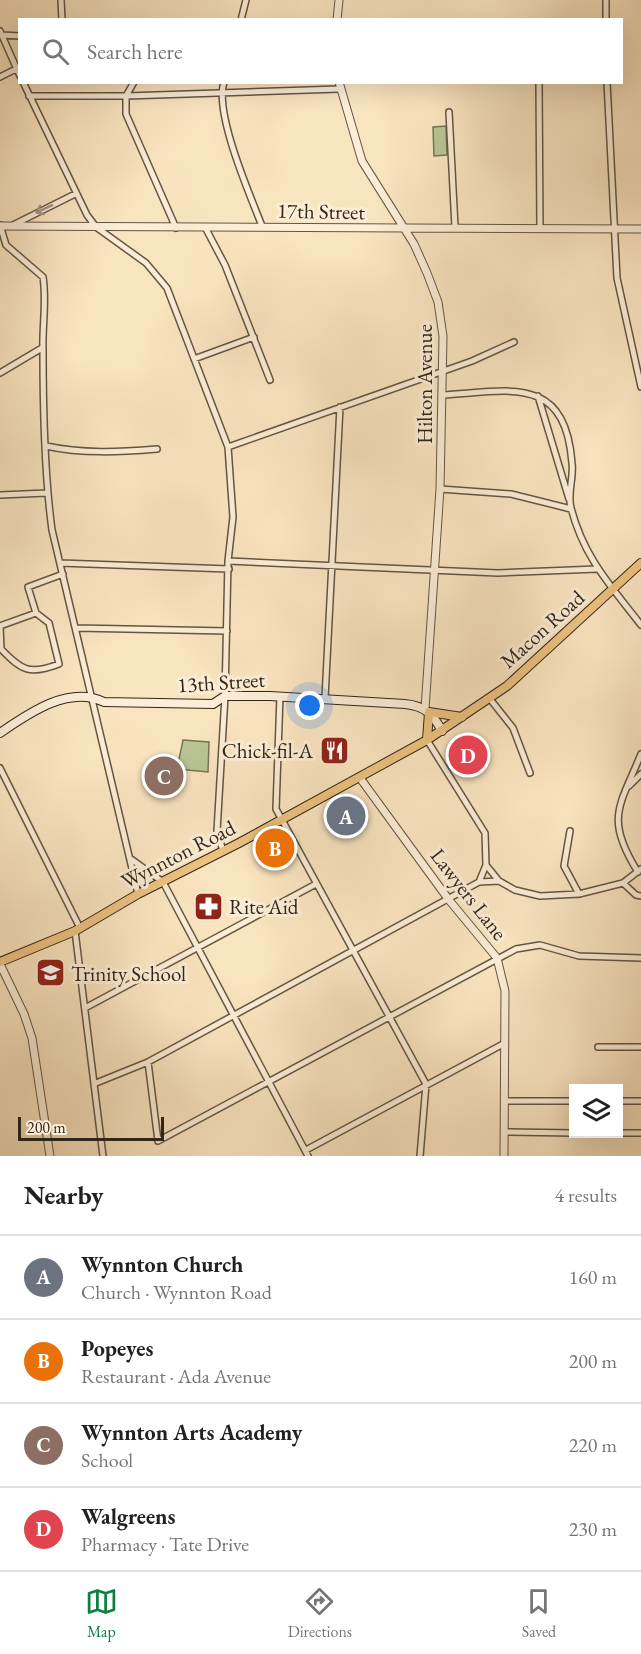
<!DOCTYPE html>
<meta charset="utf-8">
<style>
:root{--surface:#fff;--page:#f6f6f6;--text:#202124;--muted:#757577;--line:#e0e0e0;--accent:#0b8043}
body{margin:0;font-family:"EB Garamond",serif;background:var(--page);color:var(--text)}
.controls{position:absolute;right:18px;bottom:18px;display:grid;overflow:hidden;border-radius:0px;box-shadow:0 6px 24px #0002}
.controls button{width:54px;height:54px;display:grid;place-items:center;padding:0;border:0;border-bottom:2px solid var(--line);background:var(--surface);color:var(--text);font:30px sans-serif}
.scale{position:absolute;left:18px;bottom:15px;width:146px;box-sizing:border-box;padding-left:6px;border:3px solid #312618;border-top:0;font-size:16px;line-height:21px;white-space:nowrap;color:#312618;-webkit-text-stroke:4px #fbedd6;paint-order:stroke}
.you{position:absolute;left:310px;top:706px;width:21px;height:21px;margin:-15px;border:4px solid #fff;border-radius:50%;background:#1a73e8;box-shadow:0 0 0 9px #1a73e833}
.badge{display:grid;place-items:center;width:39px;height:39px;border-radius:50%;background:var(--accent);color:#fff;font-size:20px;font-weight:700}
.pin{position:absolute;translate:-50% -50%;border:3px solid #fff;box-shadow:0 2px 6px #0006}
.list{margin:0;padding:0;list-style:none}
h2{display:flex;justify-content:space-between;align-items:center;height:78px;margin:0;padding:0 24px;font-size:26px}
h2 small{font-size:20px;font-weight:400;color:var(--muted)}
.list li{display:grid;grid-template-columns:39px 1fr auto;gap:18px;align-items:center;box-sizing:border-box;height:84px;padding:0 24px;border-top:2px solid var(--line)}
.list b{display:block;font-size:22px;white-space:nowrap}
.list p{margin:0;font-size:20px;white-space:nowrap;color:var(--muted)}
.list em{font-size:20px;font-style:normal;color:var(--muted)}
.icon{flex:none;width:33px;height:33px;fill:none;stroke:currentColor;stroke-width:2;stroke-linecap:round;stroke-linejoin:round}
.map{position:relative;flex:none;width:641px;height:1156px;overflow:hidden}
.search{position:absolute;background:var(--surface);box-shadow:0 6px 24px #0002;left:18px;right:18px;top:18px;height:66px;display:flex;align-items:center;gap:15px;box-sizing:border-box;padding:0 21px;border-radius:0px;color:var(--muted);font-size:22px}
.sheet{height:414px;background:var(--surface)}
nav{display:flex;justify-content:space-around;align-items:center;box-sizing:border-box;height:84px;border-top:2px solid var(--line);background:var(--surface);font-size:16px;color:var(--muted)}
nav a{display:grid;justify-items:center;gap:3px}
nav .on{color:var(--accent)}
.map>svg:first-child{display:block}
</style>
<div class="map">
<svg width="641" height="1156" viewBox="0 0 641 1156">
<rect width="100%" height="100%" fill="#f9e4c0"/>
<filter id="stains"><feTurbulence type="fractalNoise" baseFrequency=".00333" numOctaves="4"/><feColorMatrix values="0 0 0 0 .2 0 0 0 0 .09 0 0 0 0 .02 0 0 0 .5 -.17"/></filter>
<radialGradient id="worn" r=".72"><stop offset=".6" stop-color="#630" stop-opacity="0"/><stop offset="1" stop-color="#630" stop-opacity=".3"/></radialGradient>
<path fill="#b9c596" stroke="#757657" stroke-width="1.5" d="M446,126L447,155L434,156L433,127Z
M183,740L209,742L208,772L177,769Z"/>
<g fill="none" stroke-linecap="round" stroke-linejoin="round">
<defs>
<path id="minor" d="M61,0L62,20
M606,0V20
M241,20L246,0
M0,31L20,76
M2,35L20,36
M0,77L16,69
M23,82L87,215L96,227L146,263L167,288L228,447L233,517L228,561L225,696L217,831L223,851
M134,82L126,96V114L176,228
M224,82C214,113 250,195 262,226
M539,82L540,229
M607,82L617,278L641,387
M29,96H126L339,89
M449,112L455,227
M0,225L6,245L43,277C47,303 42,325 43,351C43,410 44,471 52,530L138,894
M13,225L75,194
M206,229L225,265L270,380
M194,359L254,337
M0,373L42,348
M443,395C510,391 565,374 572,463C574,477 567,494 571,508C584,558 611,586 641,625
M538,396L569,499
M46,446C82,454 120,452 157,449
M228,447L472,361L514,342
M440,489L511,494L571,509
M0,495L47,493
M228,561L498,573L597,569
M60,563L229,569
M36,613L49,623L59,664C30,675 22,671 1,649L0,626Z
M36,613L28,587L63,574
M76,628L227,631
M280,696L276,809L426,1084L420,1156
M325,698L340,407
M490,699L513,728L530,773
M427,740L485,833L486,865L479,882
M0,768L80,928
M629,786L641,774
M570,831L564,866L579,894
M131,859L163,882L308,1156
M486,865L499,881
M638,872C604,818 620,806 641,754
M623,883L641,869
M75,931L103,1156
M85,1008L316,884
M598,1047H641
M148,1062L158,1141L516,949L540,945L579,956L641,958
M96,1083L148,1062L479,882L499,881L515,890L540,896L579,894L623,883L636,895L641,896
M505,1101H574
M618,1101H641
M504,1132L574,1133
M618,1133H641
M306,1150L505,1043"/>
<path id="tertiary" d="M337,20L339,0
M339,82L362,161L414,244L427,273L438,302L443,336L440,489L425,709
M0,226L641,229
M360,778L449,900L497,958L505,991L504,1156
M0,964L24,1014L32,1038L50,1156"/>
<path id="secondary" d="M0,733C29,713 69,685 104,702L213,704L225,696H270L405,704C425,706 433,714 442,731"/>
<path id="primary" d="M427,740L429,712L462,717
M0,962L75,931L138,894L239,843L427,740L507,686L641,563"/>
</defs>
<use href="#minor" stroke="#635642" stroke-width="8"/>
<use href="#tertiary" stroke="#635642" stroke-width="9"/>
<use href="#secondary" stroke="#312618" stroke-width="10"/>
<use href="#primary" stroke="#312618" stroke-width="10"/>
<use href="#minor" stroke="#fbedd6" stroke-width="5"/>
<use href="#tertiary" stroke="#fbedd6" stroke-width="7"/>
<use href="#secondary" stroke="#fbedd6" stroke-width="8"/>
<use href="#primary" stroke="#ecc280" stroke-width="8"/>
</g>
<defs><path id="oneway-shaft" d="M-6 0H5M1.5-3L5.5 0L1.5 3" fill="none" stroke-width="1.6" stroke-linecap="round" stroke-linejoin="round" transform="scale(1.5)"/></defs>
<use stroke="#a09380" href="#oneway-shaft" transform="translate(44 209) rotate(155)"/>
<defs>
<symbol id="restaurant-square" viewBox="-11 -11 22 22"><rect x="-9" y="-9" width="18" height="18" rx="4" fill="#8f2418" stroke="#fbedd6"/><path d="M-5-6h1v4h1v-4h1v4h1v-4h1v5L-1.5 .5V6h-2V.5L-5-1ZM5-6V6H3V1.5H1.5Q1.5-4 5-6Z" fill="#fff"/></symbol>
<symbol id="pharmacy-square" viewBox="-11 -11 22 22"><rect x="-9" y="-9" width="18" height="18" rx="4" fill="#8f2418" stroke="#fbedd6"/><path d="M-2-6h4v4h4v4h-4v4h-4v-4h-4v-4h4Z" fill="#fff"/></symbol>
<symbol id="school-square" viewBox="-11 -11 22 22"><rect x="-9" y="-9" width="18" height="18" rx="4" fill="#8f2418" stroke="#fbedd6"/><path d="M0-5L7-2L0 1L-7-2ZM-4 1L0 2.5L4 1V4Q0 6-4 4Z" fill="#fff"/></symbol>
</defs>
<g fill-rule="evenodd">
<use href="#restaurant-square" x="318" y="734" width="33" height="33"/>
<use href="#pharmacy-square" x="192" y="890" width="33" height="33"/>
<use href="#school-square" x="34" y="956" width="33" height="33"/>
</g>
<g text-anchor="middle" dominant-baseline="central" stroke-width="6" stroke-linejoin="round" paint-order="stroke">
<g font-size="21" fill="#312618" stroke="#fbedd6">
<text transform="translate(321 211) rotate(1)">17th Street</text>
<text transform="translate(424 384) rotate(-90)">Hilton Avenue</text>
<text transform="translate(542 629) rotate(-42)">Macon Road</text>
<text transform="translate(221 682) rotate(-4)">13th Street</text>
<text transform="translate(178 854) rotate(-27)">Wynnton Road</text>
<text transform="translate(469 894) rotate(52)">Lawyers Lane</text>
</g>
<g font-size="21" fill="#312618" stroke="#fbedd6" text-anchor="start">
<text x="313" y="750" text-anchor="end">Chick-fil-A</text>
<text x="229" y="906">Rite Aid</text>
<text x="71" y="973">Trinity School</text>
</g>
</g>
<rect width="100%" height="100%" filter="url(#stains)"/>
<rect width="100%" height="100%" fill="url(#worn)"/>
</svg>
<div class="controls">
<button><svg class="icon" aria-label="layers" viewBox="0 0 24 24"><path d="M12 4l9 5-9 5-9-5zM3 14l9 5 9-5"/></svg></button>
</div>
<div class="scale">200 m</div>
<div class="you"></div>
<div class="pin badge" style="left:346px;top:816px;background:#6b7280">A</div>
<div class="pin badge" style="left:275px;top:848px;background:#e8710a">B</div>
<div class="pin badge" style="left:164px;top:776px;background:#8d6e63">C</div>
<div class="pin badge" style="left:468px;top:755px;background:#e0444e">D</div>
<div class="search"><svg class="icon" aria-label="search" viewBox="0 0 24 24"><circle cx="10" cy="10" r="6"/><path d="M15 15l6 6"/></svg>Search here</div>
</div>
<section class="sheet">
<h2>Nearby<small>4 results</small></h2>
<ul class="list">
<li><span class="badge" style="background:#6b7280">A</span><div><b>Wynnton Church</b><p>Church · Wynnton Road</p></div><em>160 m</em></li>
<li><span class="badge" style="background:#e8710a">B</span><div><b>Popeyes</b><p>Restaurant · Ada Avenue</p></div><em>200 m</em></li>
<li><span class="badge" style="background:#8d6e63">C</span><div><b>Wynnton Arts Academy</b><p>School</p></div><em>220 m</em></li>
<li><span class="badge" style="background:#e0444e">D</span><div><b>Walgreens</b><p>Pharmacy · Tate Drive</p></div><em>230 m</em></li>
</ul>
</section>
<nav>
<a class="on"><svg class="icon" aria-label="map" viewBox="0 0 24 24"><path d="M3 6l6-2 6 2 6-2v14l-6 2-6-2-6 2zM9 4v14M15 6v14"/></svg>Map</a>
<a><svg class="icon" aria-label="directions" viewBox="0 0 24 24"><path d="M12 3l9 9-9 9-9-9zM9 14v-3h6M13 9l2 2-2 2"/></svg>Directions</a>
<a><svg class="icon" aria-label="saved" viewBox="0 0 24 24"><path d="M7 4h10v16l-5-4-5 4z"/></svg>Saved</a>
</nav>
